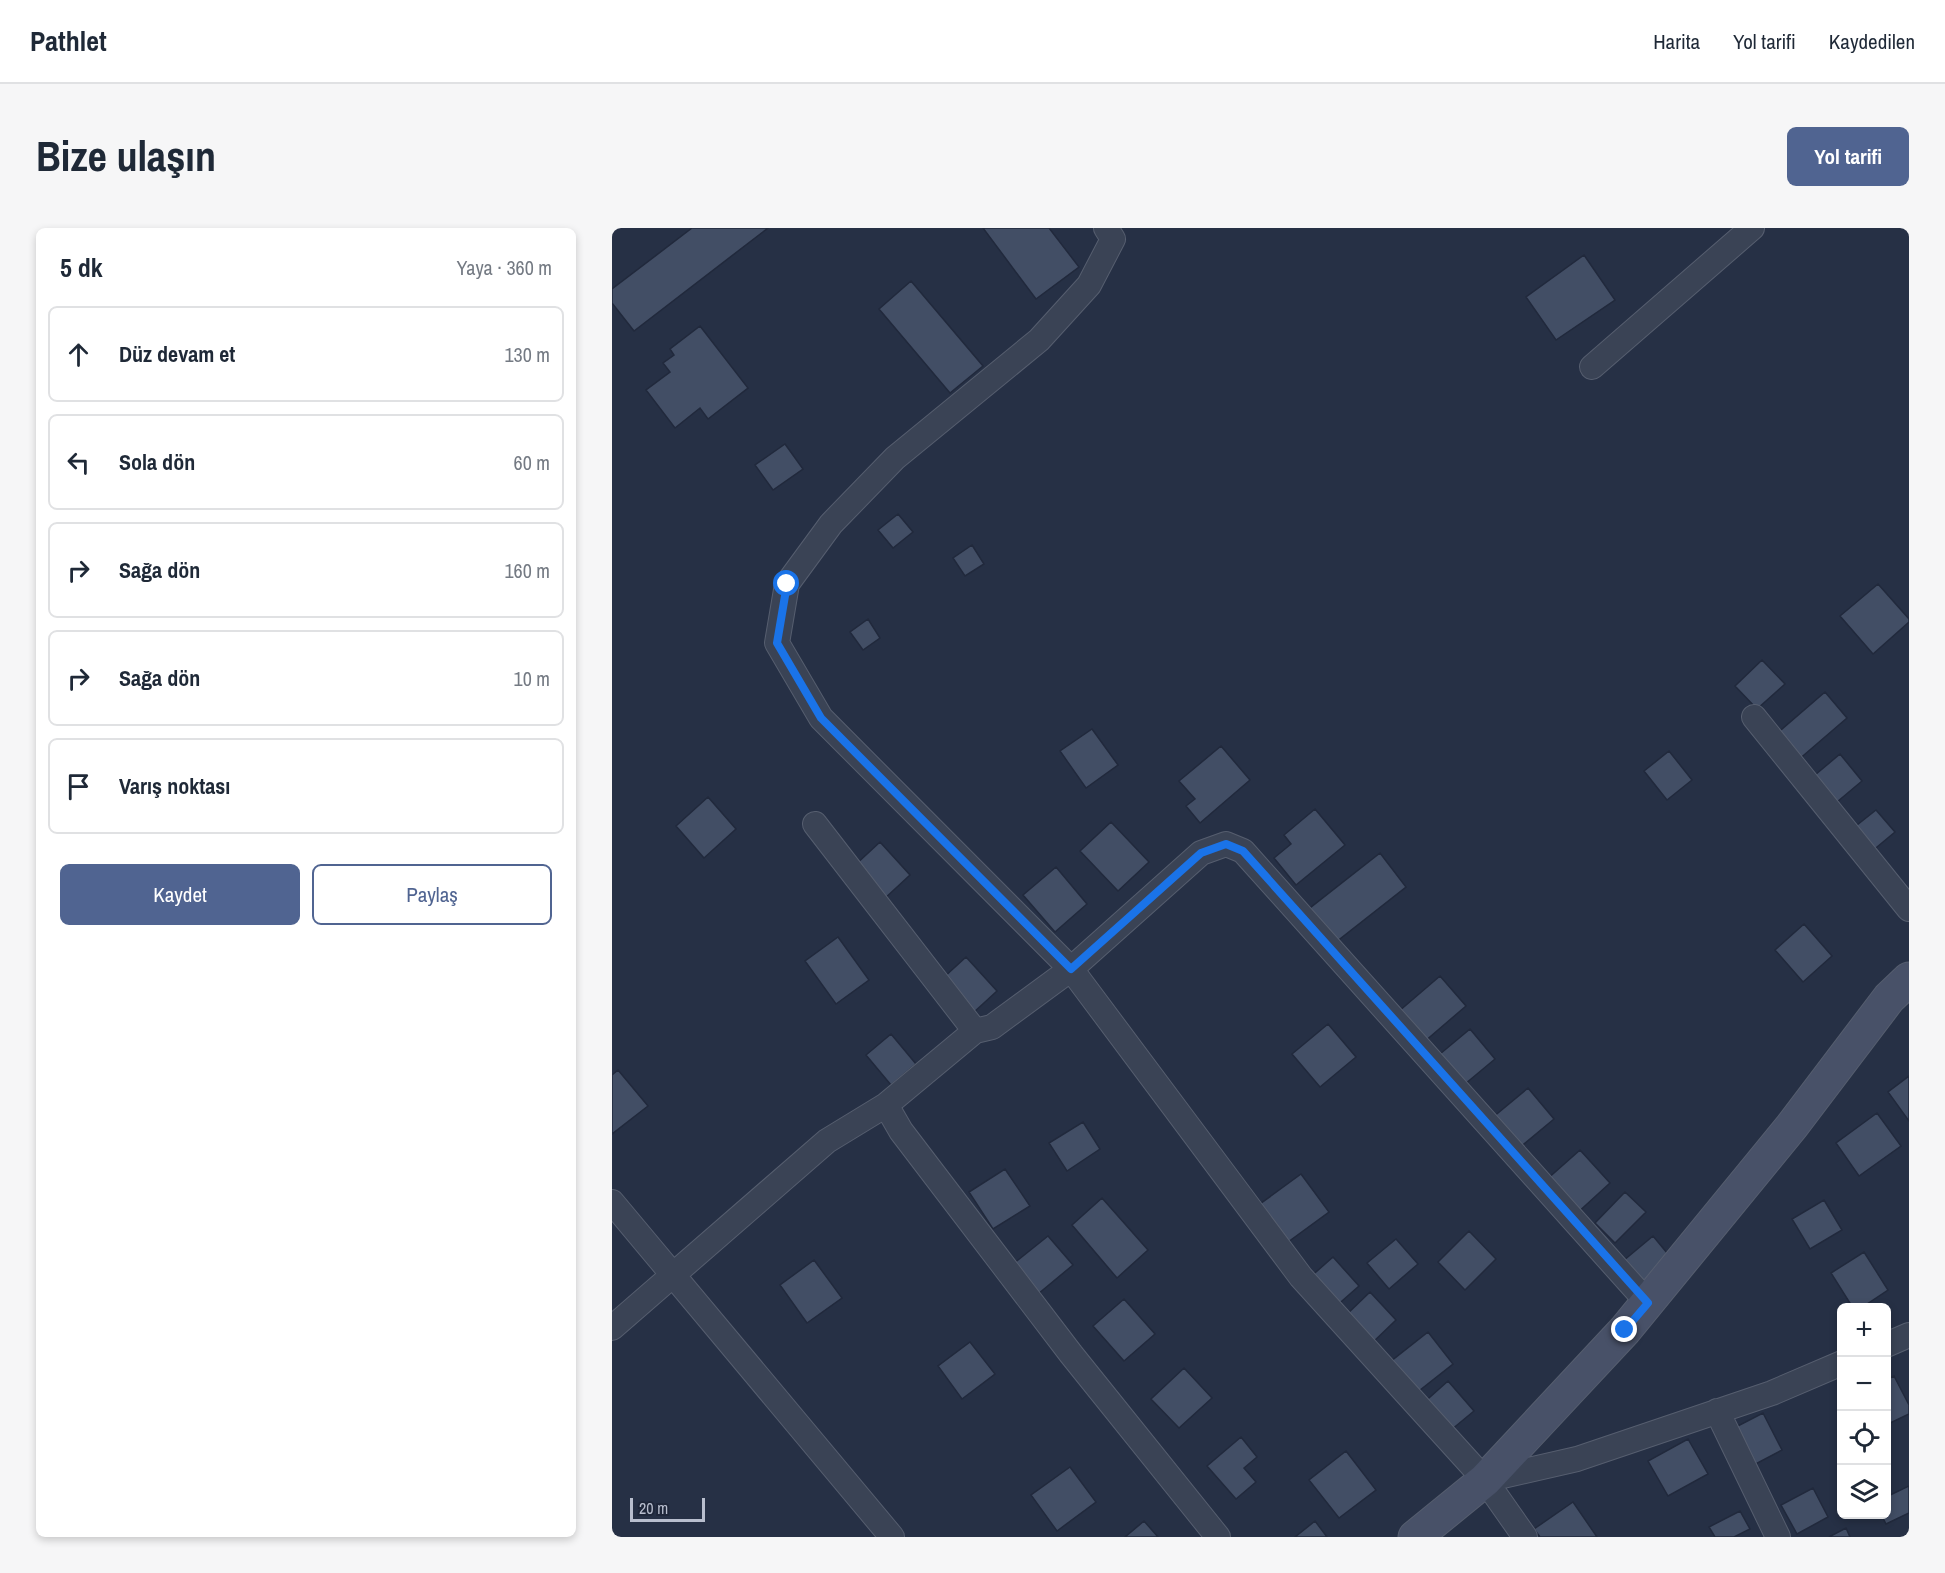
<!DOCTYPE html>
<html lang="tr">
<meta charset="utf-8">
<style>
:root{--surface:#fff;--page:#f6f6f7;--text:#1f2937;--muted:#747a83;--line:#e0e1e3;--accent:#506491}
body{margin:0;font-family:"Archivo Narrow",sans-serif;background:var(--page);color:var(--text)}
.controls{position:absolute;right:18px;bottom:18px;display:grid;overflow:hidden;border-radius:9px;box-shadow:0 3px 9px #0003}
.controls button{width:54px;height:54px;display:grid;place-items:center;padding:0;border:0;border-bottom:2px solid var(--line);background:var(--surface);color:var(--text);font:30px sans-serif}
.scale{position:absolute;left:18px;bottom:15px;width:75px;box-sizing:border-box;padding-left:6px;border:3px solid #b8bece;border-top:0;font-size:16px;line-height:21px;white-space:nowrap;color:#b8bece;-webkit-text-stroke:4px #1f273a;paint-order:stroke}
.stop{position:absolute;width:18px;height:18px;margin:-14px;border:4px solid #1a73e8;border-radius:50%;background:#fff}
.stop.end{background:#1a73e8;border-color:#fff;box-shadow:0 2px 6px #0008}
.list{margin:0;padding:0;list-style:none}
h2{display:flex;justify-content:space-between;align-items:center;height:78px;margin:0;padding:0 24px;font-size:26px}
h2 small{font-size:20px;font-weight:400;color:var(--muted)}
.list li{display:grid;grid-template-columns:39px 1fr auto;gap:18px;align-items:center;box-sizing:border-box;height:96px;margin:0 12px 12px;padding:0 12px;border:2px solid var(--line);border-radius:9px}
.list b{display:block;font-size:22px;white-space:nowrap}
.list em{font-size:20px;font-style:normal;color:var(--muted)}
.actions{display:flex;gap:12px;padding:18px 24px}
.actions a{flex:1;padding:14px 0;border:2px solid var(--accent);border-radius:9px;text-align:center;font-size:21px;color:var(--accent)}
.actions .main{background:var(--accent);color:#fff}
.icon{flex:none;width:33px;height:33px;fill:none;stroke:currentColor;stroke-width:2;stroke-linecap:round;stroke-linejoin:round}
.map{position:relative;flex:none;width:1297px;height:1309px;overflow:hidden;border-radius:9px}
header{display:flex;align-items:center;gap:36px;box-sizing:border-box;height:84px;padding:0 30px;background:var(--surface);border-bottom:2px solid var(--line)}
header strong{font-size:28px}
nav{display:flex;gap:33px;margin-inline-start:auto;font-size:21px}
.intro{display:flex;align-items:center;justify-content:space-between;box-sizing:border-box;height:144px;padding:0 36px}
h1{margin:0;font-size:42px}
.button{padding:15px 27px;border-radius:9px;background:var(--accent);color:#fff;font-size:21px;font-weight:700}
main{display:flex;gap:36px;padding:0 36px}
aside{flex:1;background:var(--surface);border-radius:9px;box-shadow:0 3px 9px #0003}
.map>svg:first-child{display:block}
</style>
<header>
<strong>Pathlet</strong>
<nav><a>Harita</a><a>Yol tarifi</a><a>Kaydedilen</a></nav>
</header>
<div class="intro"><h1>Bize ulaşın</h1><a class="button">Yol tarifi</a></div>
<main>
<aside>
<h2>5 dk<small>Yaya · 360 m</small></h2>
<ul class="list">
<li><svg class="icon" aria-label="ahead" viewBox="0 0 24 24"><path d="M12 20V5M6 11l6-6 6 6"/></svg><div><b>Düz devam et</b></div><em>130 m</em></li>
<li><svg class="icon" aria-label="left" viewBox="0 0 24 24"><path d="M17 20v-9H6M10 6l-5 5 5 5"/></svg><div><b>Sola dön</b></div><em>60 m</em></li>
<li><svg class="icon" aria-label="right" viewBox="0 0 24 24"><path d="M7 20v-9h11M14 6l5 5-5 5"/></svg><div><b>Sağa dön</b></div><em>160 m</em></li>
<li><svg class="icon" aria-label="right" viewBox="0 0 24 24"><path d="M7 20v-9h11M14 6l5 5-5 5"/></svg><div><b>Sağa dön</b></div><em>10 m</em></li>
<li><svg class="icon" aria-label="arrive" viewBox="0 0 24 24"><path d="M6 21V4h12l-3 4 3 4H6"/></svg><div><b>Varış noktası</b></div></li>
</ul>
<div class="actions"><a class="main">Kaydet</a><a>Paylaş</a></div>
</aside>
<div class="map">
<svg width="1297" height="1309" viewBox="0 0 1297 1309">
<rect width="100%" height="100%" fill="#263045"/>
<path fill="#424e65" stroke="#21293c" stroke-width="1.5" d="M80,0H156L22,103L0,75V61Z
M371,0H437L467,39L424,71Z
M972,27L1003,72L944,112L914,69Z
M299,53L371,138L338,165L267,81Z
M88,98L136,160L96,191L88,180L63,200L34,162L58,144L51,135L62,127L58,121Z
M173,216L191,241L161,262L143,237Z
M286,286L301,304L281,320L266,302Z
M360,317L372,336L353,348L341,330Z
M1266,356L1297,391V394L1261,426L1228,388Z
M256,391L268,410L251,422L238,404Z
M1150,432L1173,456L1145,481L1123,458Z
M1213,464L1235,490L1185,533L1163,507Z
M480,501L506,537L474,560L448,523Z
M609,518L638,552L588,595L574,578L583,571L567,553Z
M1057,523L1080,552L1055,572L1032,543Z
M1228,526L1250,553L1219,579L1197,552Z
M96,569L124,601L92,630L64,598Z
M703,581L733,617L684,657L662,630L679,616L672,607Z
M1264,582L1283,604L1259,624L1240,601Z
M499,594L537,634L506,663L468,623Z
M268,614L298,647L271,672L241,639Z
M768,625L794,659L724,714L698,680Z
M444,639L475,676L443,704L411,667Z
M1192,696L1220,728L1191,754L1163,722Z
M226,709L257,752L224,776L193,733Z
M354,729L385,763L361,785L330,751Z
M828,748L854,778L812,814L786,784Z
M716,796L744,829L708,859L680,826Z
M858,801L883,831L853,856L828,826Z
M279,806L304,836L279,857L254,827Z
M6,842L36,878L0,906V847Z
M1297,848V893L1276,864Z
M916,860L942,891L906,921L880,890Z
M1265,885L1289,918L1247,948L1224,915Z
M471,894L488,921L455,943L437,915Z
M968,922L998,955L963,987L933,953Z
M393,941L418,978L381,1001L357,964Z
M689,946L717,984L676,1014L648,976Z
M1013,964L1034,984L1003,1015L983,995Z
M490,970L536,1022L505,1050L460,997Z
M1212,972L1230,1002L1198,1021L1180,991Z
M857,1003L884,1031L853,1062L826,1034Z
M436,1008L461,1037L426,1066L401,1036Z
M1041,1008L1065,1037L1035,1062L1011,1033Z
M784,1011L806,1036L777,1061L755,1035Z
M1252,1024L1276,1062L1249,1080H1241L1219,1045Z
M721,1029L747,1058L722,1080L696,1051Z
M202,1032L230,1070L195,1095L168,1057Z
M758,1064L784,1092L758,1117L731,1090Z
M512,1071L543,1106L512,1133L481,1098Z
M816,1104L841,1136L803,1166L778,1134Z
M358,1114L383,1146L350,1171L326,1138Z
M572,1140L600,1170L567,1200L539,1171Z
M1282,1148L1297,1177V1186L1274,1197V1152Z
M836,1153L862,1183L833,1207L808,1178Z
M1151,1185L1170,1222L1136,1240L1116,1203Z
M629,1209L645,1229L632,1240L644,1254L624,1271L595,1238Z
M1076,1211L1096,1246L1056,1268L1036,1233Z
M734,1223L764,1262L727,1290L697,1252Z
M458,1239L484,1274L445,1303L419,1267Z
M1297,1258V1285L1274,1296L1269,1286H1274V1269Z
M1201,1260L1216,1289L1185,1306L1169,1277Z
M961,1274L985,1309H928L922,1301Z
M1128,1283L1138,1301L1122,1309H1103L1097,1299Z
M532,1293L546,1309H513Z
M703,1293L715,1309H683Z
M1234,1300L1238,1309H1217Z"/>
<g fill="none" stroke-linecap="round" stroke-linejoin="round">
<defs>
<path id="street" d="M494,0L501,11L477,57L427,112L283,230L219,296L175,356L165,415L209,490L459,741L689,1049L873,1252L913,1309
M980,139L1140,0
M1142,489L1297,681
M203,596L363,803
M274,877L289,903L459,1126L606,1309
M0,974L280,1309
M0,1100L215,913L274,877L363,803L380,799L459,741L589,625L614,616L631,623L1036,1075
M1274,1117L1297,1107
M1105,1183L1166,1309
M873,1252L965,1231L1160,1165L1230,1135"/>
<path id="secondary" d="M803,1309L873,1252L1013,1102L1180,898L1277,770L1297,751"/>
</defs>
<use href="#street" stroke="#565e6f" stroke-width="26"/>
<use href="#secondary" stroke="#565e6f" stroke-width="35"/>
<use href="#street" stroke="#3a4355" stroke-width="24"/>
<use href="#secondary" stroke="#485168" stroke-width="33"/>
</g>
<g fill="none" stroke-linecap="round" stroke-linejoin="round">
<path stroke="#1a73e8" stroke-width="8" d="M175,356L165,415L209,490L459,741L589,625L614,616L631,623L1036,1075L1013,1102"/>
</g>
</svg>
<div class="controls">
<button>+</button>
<button>−</button>
<button><svg class="icon" aria-label="locate" viewBox="0 0 24 24"><circle cx="12" cy="12" r="6"/><path d="M12 2v4M12 18v4M2 12h4M18 12h4"/></svg></button>
<button><svg class="icon" aria-label="layers" viewBox="0 0 24 24"><path d="M12 4l9 5-9 5-9-5zM3 14l9 5 9-5"/></svg></button>
</div>
<div class="scale">20 m</div>
<div class="stop" style="left:175px;top:356px"></div>
<div class="stop end" style="left:1013px;top:1102px"></div>
</div>
</main>
